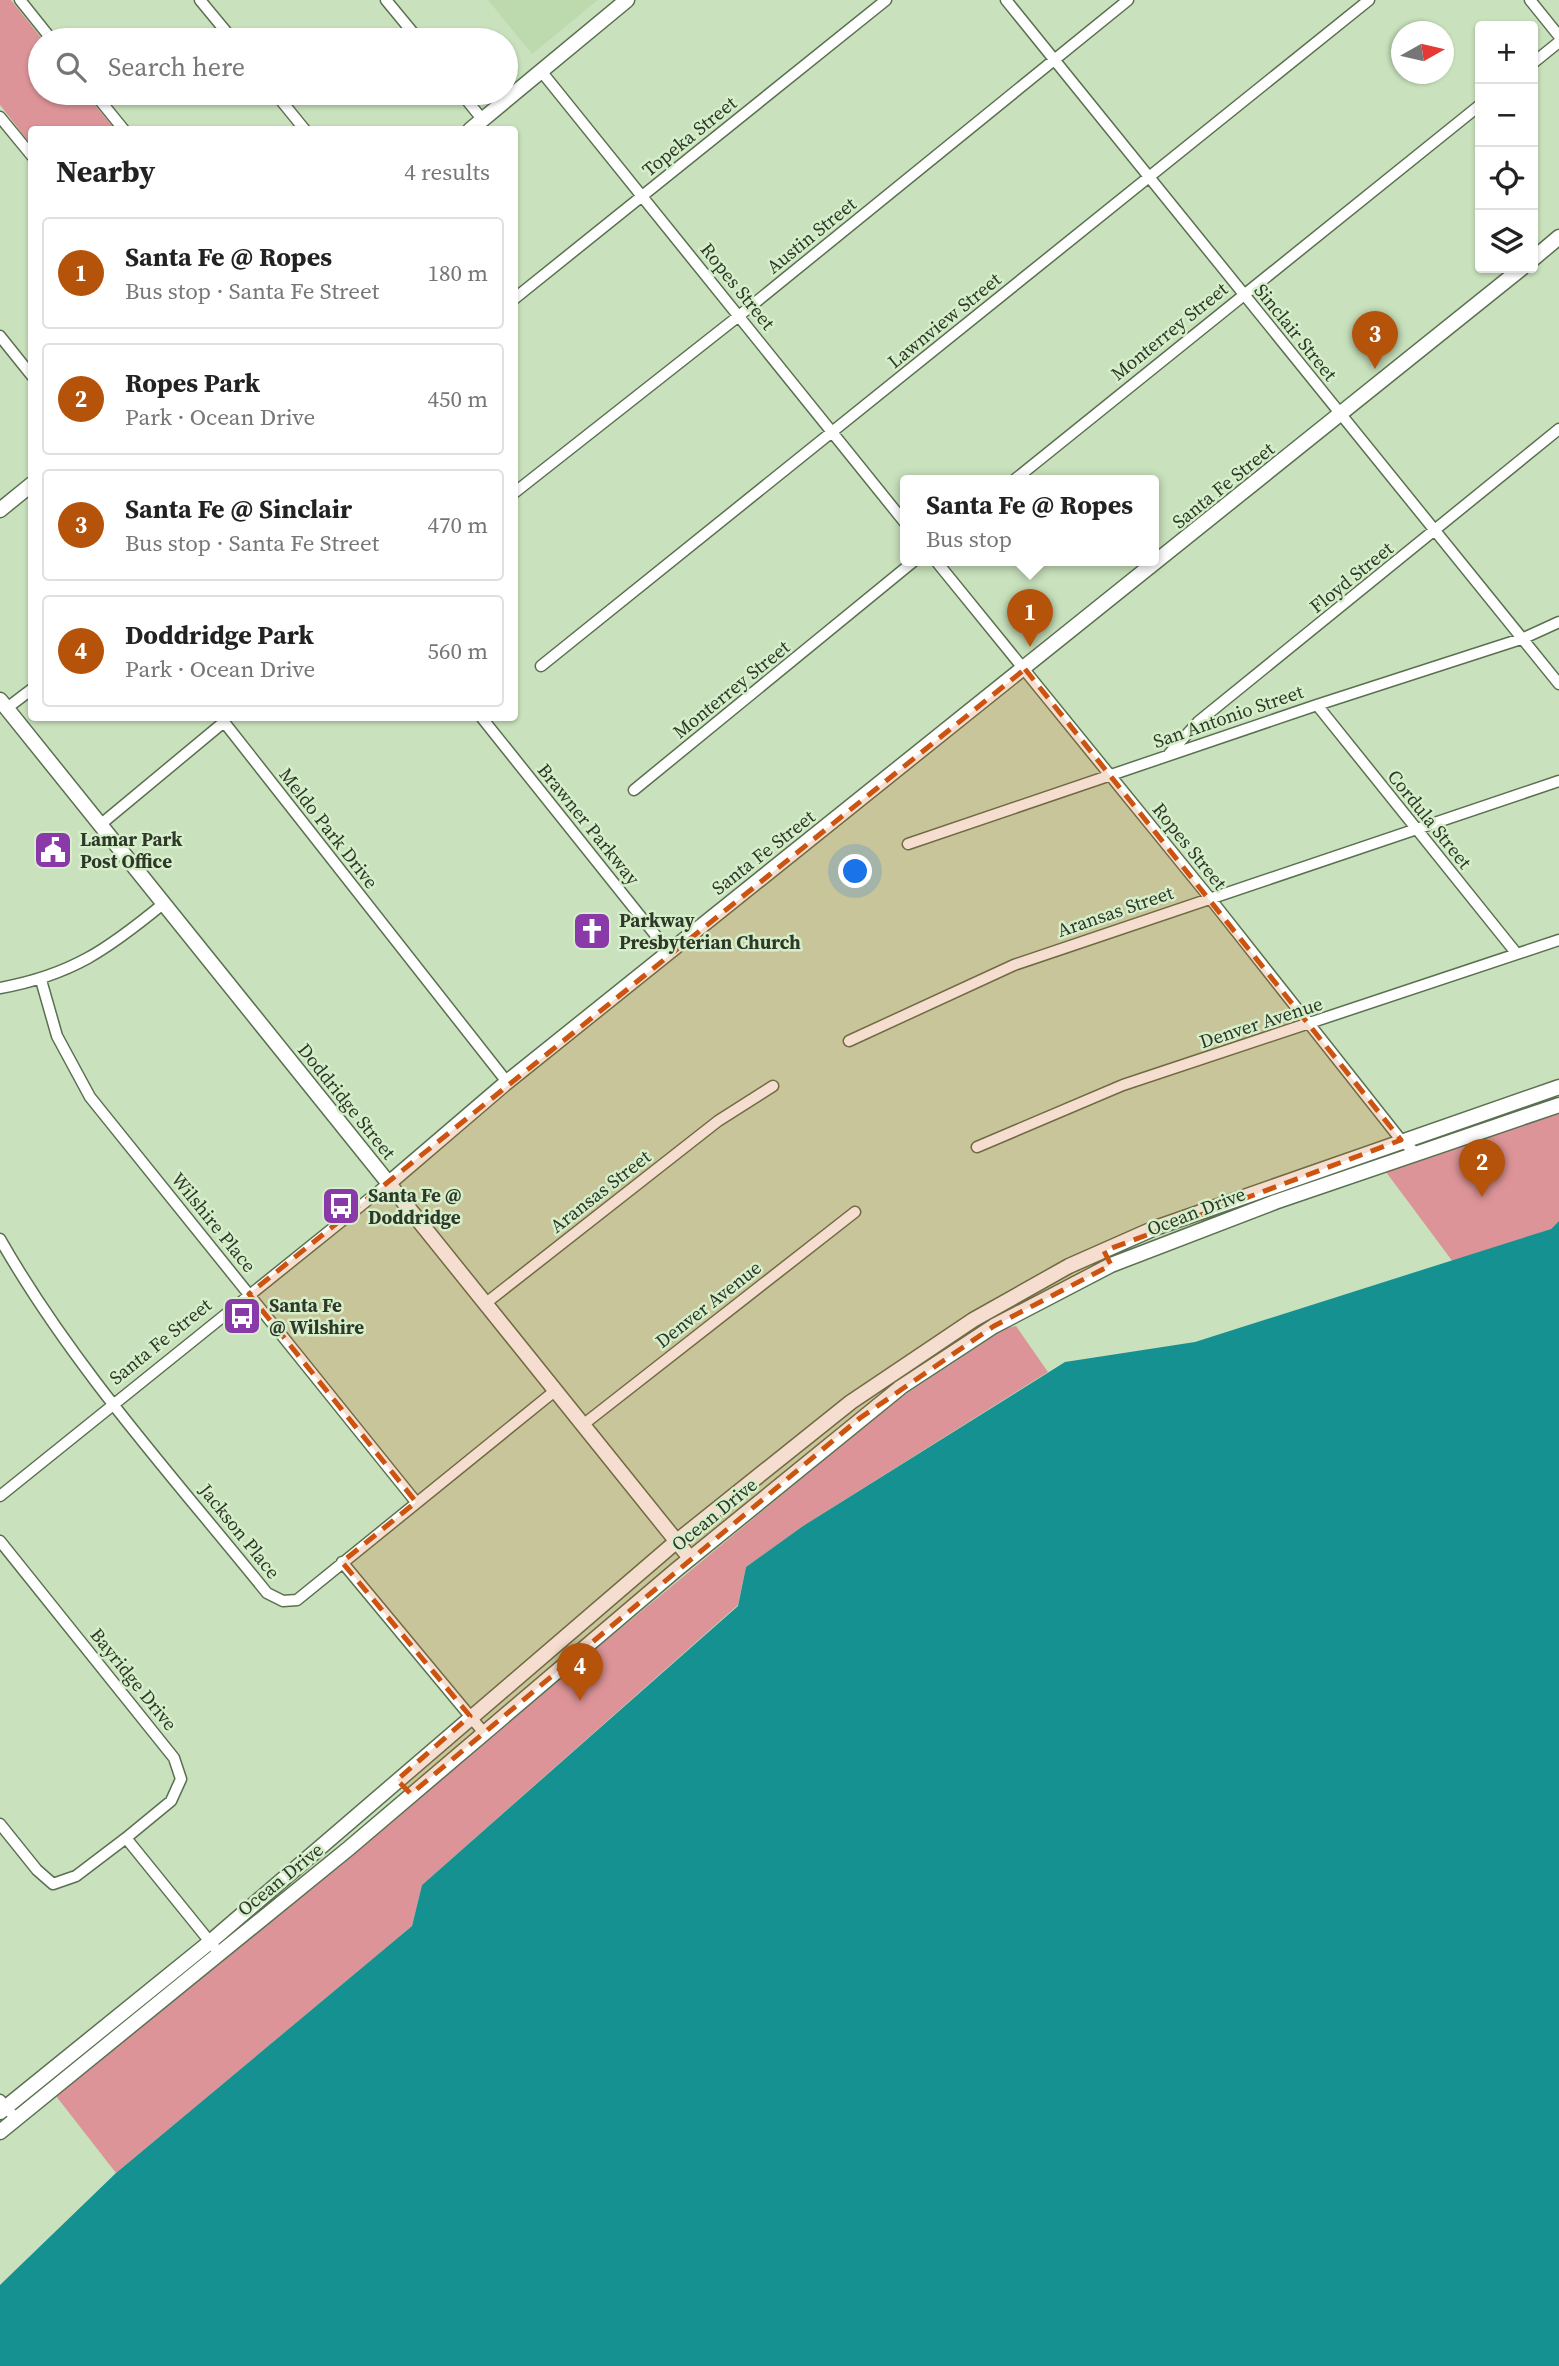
<!DOCTYPE html>
<meta charset="utf-8">
<style>
:root{--surface:#fff;--page:#f2f2f2;--text:#222;--muted:#767676;--line:#e0e0e0;--accent:#b45309}
body{margin:0;font-family:"Source Serif 4",serif;background:var(--page);color:var(--text)}
.controls{position:absolute;right:21px;top:21px;display:grid;overflow:hidden;border-radius:7px;box-shadow:0 2px 5px #0004}
.controls button{width:63px;height:63px;display:grid;place-items:center;padding:0;border:0;border-bottom:2px solid var(--line);background:var(--surface);color:var(--text);font:35px sans-serif}
.compass{position:absolute;left:1391px;top:21px;width:63px;height:63px;border-radius:50%;background:var(--surface);box-shadow:0 2px 5px #0004;rotate:82deg}
.you{position:absolute;left:856px;top:872px;width:24px;height:24px;margin:-18px;border:5px solid #fff;border-radius:50%;background:#1a73e8;box-shadow:0 0 0 10px #1a73e833}
.badge{display:grid;place-items:center;width:46px;height:46px;border-radius:50%;background:var(--accent);color:#fff;font-size:23px;font-weight:700}
.pin{position:absolute;translate:-50% -58px;filter:drop-shadow(0 2px 4px #0008)}
.pin::after{content:'';position:absolute;top:37px;width:24px;height:21px;background:inherit;clip-path:polygon(0 0,100% 0,50% 100%)}
.popup{position:absolute;left:900px;top:475px;width:259px;height:91px;box-sizing:border-box;display:grid;place-content:center;border-radius:7px;background:var(--surface);filter:drop-shadow(0 2px 5px #0005);font-size:23px;white-space:nowrap;color:var(--muted)}
.popup b{font-size:26px;color:var(--text)}
.popup::after{content:'';position:absolute;left:50%;top:100%;margin-left:-14px;border:14px solid transparent;border-top-color:var(--surface)}
.list{margin:0;padding:0;list-style:none}
h2{display:flex;justify-content:space-between;align-items:center;height:91px;margin:0;padding:0 28px;font-size:30px}
h2 small{font-size:23px;font-weight:400;color:var(--muted)}
.list li{display:grid;grid-template-columns:46px 1fr auto;gap:21px;align-items:center;box-sizing:border-box;height:112px;margin:0 14px 14px;padding:0 14px;border:2px solid var(--line);border-radius:7px}
.list b{display:block;font-size:26px;white-space:nowrap}
.list p{margin:0;font-size:23px;white-space:nowrap;color:var(--muted)}
.list em{font-size:23px;font-style:normal;color:var(--muted)}
.icon{flex:none;width:38px;height:38px;fill:none;stroke:currentColor;stroke-width:2;stroke-linecap:round;stroke-linejoin:round}
.map{position:relative;flex:none;width:1559px;height:2366px;overflow:hidden}
.search{position:absolute;background:var(--surface);box-shadow:0 2px 5px #0004;left:28px;top:28px;width:490px;height:77px;display:flex;align-items:center;gap:18px;box-sizing:border-box;padding:0 24px;border-radius:38px;color:var(--muted);font-size:26px}
.panel{position:absolute;background:var(--surface);box-shadow:0 2px 5px #0004;left:28px;top:126px;width:490px;height:595px;border-radius:7px}
.map>svg:first-child{display:block}
</style>
<div class="map">
<svg width="1559" height="2366" viewBox="0 0 1559 2366">
<rect width="100%" height="100%" fill="#c9e2bd"/>
<path fill="#bcdaae" d="M488,0H598L532,54Z"/>
<path fill="#dd9498" d="M0,0H11L43,40H40V93H85L115,129L32,130L31,145L0,105Z
M1559,1113V1221L1551,1229L1453,1262L1386,1172Z
M1016,1326L1048,1372L803,1526L746,1567L738,1605L422,1885L412,1926L116,2173L56,2096L894,1402L1006,1328Z"/>
<path fill="#159192" d="M1559,1221V2366H0V2285L116,2173L412,1926L422,1885L738,1606L746,1567L803,1526L1065,1362L1195,1342L1551,1229Z"/>
<g fill="none" stroke-linecap="round" stroke-linejoin="round">
<defs>
<path id="minor" d="M20,0L52,40
M200,0L233,40
M386,0L419,40
M1006,0L1559,684
M1530,0L1559,36
M1533,63L1559,42
M541,71L906,524
M94,93L124,130
M275,93L305,130
M461,93L482,119
M0,117L32,156
M514,299L886,0
M0,336L32,376
M1013,481L1480,105
M514,493L740,315L1128,0
M936,561L1209,897L1401,1140L1416,1153
M541,666L1369,0
M1317,705L1517,954
M7,708L32,689
M482,718L669,952
M1169,754L1198,722L1559,429
M634,790L914,561
M100,825L224,722L507,1082
M908,844L1317,705L1524,638L1559,622
M41,980L57,1036L90,1097L416,1502
M0,988C72,975 108,949 163,904
M849,1041L1014,965L1559,781
M977,1147L1123,1085L1559,940
M0,1239C73,1367 175,1479 267,1593L283,1601L297,1600L556,1390
M486,1303L718,1121L773,1086
M584,1424L855,1212
M0,1496L389,1183
M0,1541L174,1758L181,1779L171,1801L126,1838L76,1876L53,1884L37,1870L0,1824
M342,1562L484,1733
M126,1838L215,1948
M0,2100L16,2119"/>
<path id="major" d="M470,130L627,0
M1533,259L1559,237
M0,510L32,484
M0,700L690,1558
M389,1183L507,1082L1522,268
M0,2112L210,1942L677,1541L851,1402L973,1320L1069,1266L1155,1228L1559,1087
M0,2132L348,1849L676,1570L901,1387L994,1326L1111,1265L1275,1202L1559,1105"/>
</defs>
<use href="#minor" stroke="#5a7050" stroke-width="13"/>
<use href="#major" stroke="#5a7050" stroke-width="17"/>
<use href="#minor" stroke="#fff" stroke-width="10"/>
<use href="#major" stroke="#fff" stroke-width="14"/>
</g>
<path fill="#cc5410" fill-opacity="0.2" stroke="#cc5410" stroke-width="5" stroke-dasharray="14 9" stroke-linejoin="round" d="M1025,669L1401,1140L1104,1251L1111,1265L994,1326L860,1418L411,1794L397,1780L470,1716L342,1562L416,1502L249,1294Z"/>
<defs>
<symbol id="civic-square" viewBox="-11 -11 22 22"><rect x="-9" y="-9" width="18" height="18" rx="4" fill="#8a39a9" stroke="#d6efca"/><path d="M-.6-6.5H3V-4.5H.6V-3L4-1V1h2V6H-6V1h2V-1L-.6-3ZM-1.2 2.5V6h2.4V2.5Z" fill="#fff"/></symbol>
<symbol id="church-square" viewBox="-11 -11 22 22"><rect x="-9" y="-9" width="18" height="18" rx="4" fill="#8a39a9" stroke="#d6efca"/><path d="M-1.2-6h2.4v3.5h3.3v2.4h-3.3V6h-2.4V-.1h-3.3v-2.4h3.3Z" fill="#fff"/></symbol>
<symbol id="bus-square" viewBox="-11 -11 22 22"><rect x="-9" y="-9" width="18" height="18" rx="4" fill="#8a39a9" stroke="#d6efca"/><path d="M-5-6H5V4H4V6H2V4H-2V6H-4V4H-5ZM-3.5-4V0h7V-4ZM-3.5 1.2v1.5H-2V1.2ZM2 1.2v1.5H3.5V1.2Z" fill="#fff"/></symbol>
</defs>
<g fill-rule="evenodd">
<use href="#civic-square" x="31" y="828" width="44" height="44"/>
<use href="#church-square" x="570" y="909" width="44" height="44"/>
<use href="#bus-square" x="319" y="1184" width="44" height="44"/>
<use href="#bus-square" x="220" y="1294" width="44" height="44"/>
</g>
<g text-anchor="middle" dominant-baseline="central" stroke-width="5" stroke-linejoin="round" paint-order="stroke">
<g font-size="19" fill="#2e3829" stroke="#d6efca">
<text transform="translate(689 136) rotate(-39)">Topeka Street</text>
<text transform="translate(811 235) rotate(-39)">Austin Street</text>
<text transform="translate(738 286) rotate(51)">Ropes Street</text>
<text transform="translate(944 320) rotate(-39)">Lawnview Street</text>
<text transform="translate(1169 331) rotate(-39)">Monterrey Street</text>
<text transform="translate(1296 332) rotate(51)">Sinclair Street</text>
<text transform="translate(1223 485) rotate(-39)">Santa Fe Street</text>
<text transform="translate(1351 577) rotate(-39)">Floyd Street</text>
<text transform="translate(731 689) rotate(-39)">Monterrey Street</text>
<text transform="translate(1228 716) rotate(-19)">San Antonio Street</text>
<text transform="translate(1430 819) rotate(51)">Cordula Street</text>
<text transform="translate(589 824) rotate(51)">Brawner Parkway</text>
<text transform="translate(329 828) rotate(52)">Meldo Park Drive</text>
<text transform="translate(1190 846) rotate(51)">Ropes Street</text>
<text transform="translate(763 852) rotate(-38)">Santa Fe Street</text>
<text transform="translate(1115 911) rotate(-19)">Aransas Street</text>
<text transform="translate(1261 1022) rotate(-18)">Denver Avenue</text>
<text transform="translate(347 1101) rotate(51)">Doddridge Street</text>
<text transform="translate(600 1191) rotate(-38)">Aransas Street</text>
<text transform="translate(1196 1211) rotate(-21)">Ocean Drive</text>
<text transform="translate(214 1222) rotate(51)">Wilshire Place</text>
<text transform="translate(708 1304) rotate(-38)">Denver Avenue</text>
<text transform="translate(160 1341) rotate(-39)">Santa Fe Street</text>
<text transform="translate(714 1514) rotate(-39)">Ocean Drive</text>
<text transform="translate(240 1531) rotate(51)">Jackson Place</text>
<text transform="translate(134 1679) rotate(51)">Bayridge Drive</text>
<text transform="translate(280 1879) rotate(-39)">Ocean Drive</text>
</g>
<g font-size="19" font-weight="bold" fill="#2e3829" stroke="#d6efca" text-anchor="start">
<text x="80" y="839">Lamar Park<tspan x="80" dy="22">Post Office</tspan></text>
<text x="619" y="920">Parkway<tspan x="619" dy="22">Presbyterian Church</tspan></text>
<text x="368" y="1195">Santa Fe @<tspan x="368" dy="22">Doddridge</tspan></text>
<text x="269" y="1305">Santa Fe<tspan x="269" dy="22">@ Wilshire</tspan></text>
</g>
</g>
</svg>
<div class="controls">
<button>+</button>
<button>−</button>
<button><svg class="icon" aria-label="locate" viewBox="0 0 24 24"><circle cx="12" cy="12" r="6"/><path d="M12 2v4M12 18v4M2 12h4M18 12h4"/></svg></button>
<button><svg class="icon" aria-label="layers" viewBox="0 0 24 24"><path d="M12 4l9 5-9 5-9-5zM3 14l9 5 9-5"/></svg></button>
</div>
<svg class="compass" viewBox="-18 -18 36 36"><path d="M0-13l5 13h-10z" fill="#e53935"/><path d="M0 13l5-13h-10z" fill="#767676"/></svg>
<div class="you"></div>
<div class="pin badge" style="left:1030px;top:647px">1</div>
<div class="popup"><b>Santa Fe @ Ropes</b>Bus stop</div>
<div class="pin badge" style="left:1482px;top:1197px">2</div>
<div class="pin badge" style="left:1375px;top:369px">3</div>
<div class="pin badge" style="left:580px;top:1701px">4</div>
<div class="search"><svg class="icon" aria-label="search" viewBox="0 0 24 24"><circle cx="10" cy="10" r="6"/><path d="M15 15l6 6"/></svg>Search here</div>
<section class="panel">
<h2>Nearby<small>4 results</small></h2>
<ul class="list">
<li><span class="badge">1</span><div><b>Santa Fe @ Ropes</b><p>Bus stop · Santa Fe Street</p></div><em>180 m</em></li>
<li><span class="badge">2</span><div><b>Ropes Park</b><p>Park · Ocean Drive</p></div><em>450 m</em></li>
<li><span class="badge">3</span><div><b>Santa Fe @ Sinclair</b><p>Bus stop · Santa Fe Street</p></div><em>470 m</em></li>
<li><span class="badge">4</span><div><b>Doddridge Park</b><p>Park · Ocean Drive</p></div><em>560 m</em></li>
</ul>
</section>
</div>
